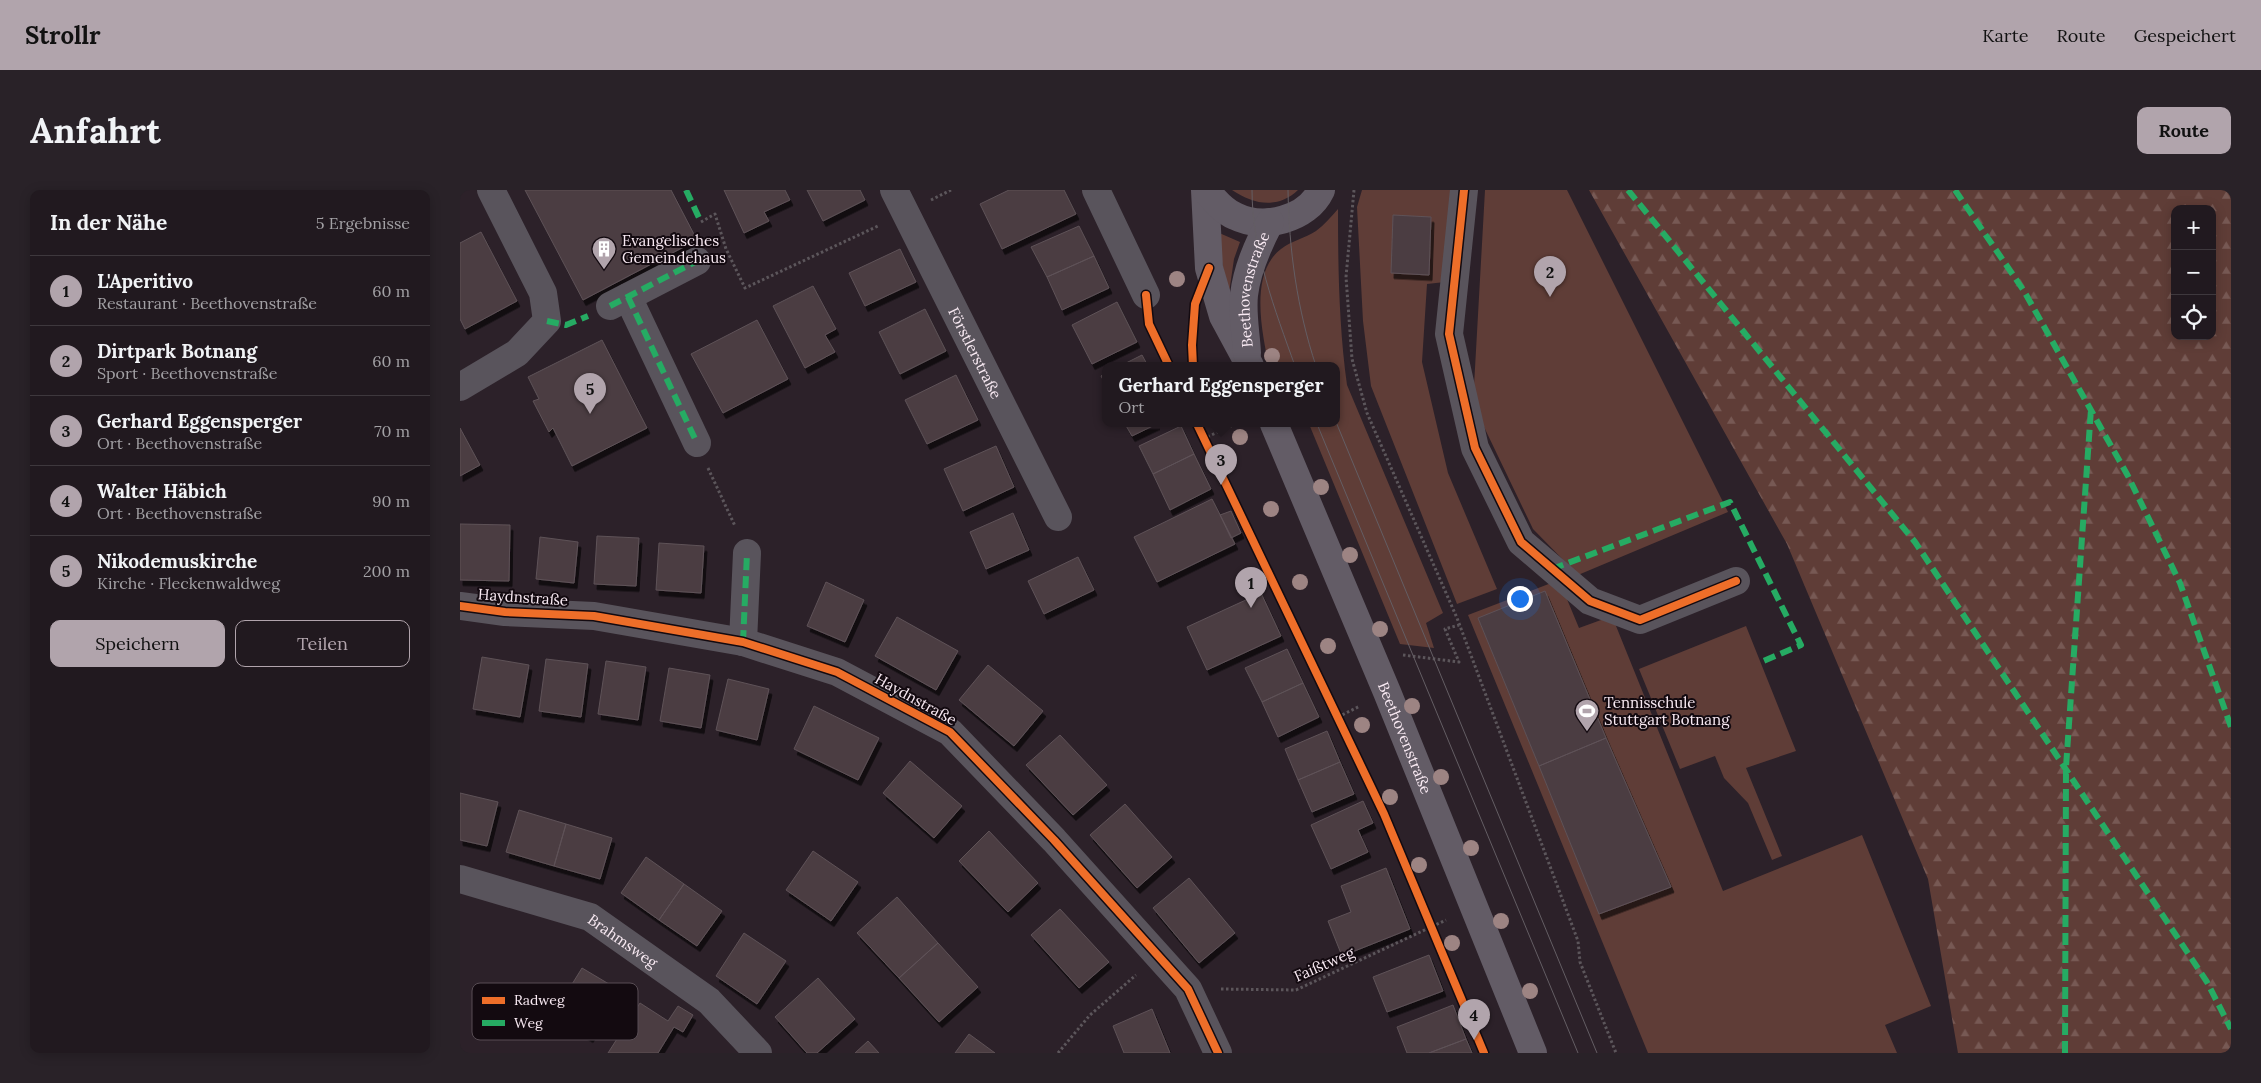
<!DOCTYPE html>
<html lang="de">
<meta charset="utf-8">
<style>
:root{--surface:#21191f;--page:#292228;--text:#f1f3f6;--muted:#a2a0a4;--line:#3e383d;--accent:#b1a4ac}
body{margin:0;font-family:Lora,serif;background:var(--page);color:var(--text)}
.controls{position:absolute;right:15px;top:15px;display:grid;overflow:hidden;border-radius:10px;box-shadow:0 2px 12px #0003}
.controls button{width:45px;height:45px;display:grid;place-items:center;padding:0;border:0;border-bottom:1px solid var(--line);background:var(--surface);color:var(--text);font:25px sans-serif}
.you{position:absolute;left:1059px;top:408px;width:18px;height:18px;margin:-12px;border:4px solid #fff;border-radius:50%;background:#1a73e8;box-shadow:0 0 0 8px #1a73e833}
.badge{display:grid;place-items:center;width:32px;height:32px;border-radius:50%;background:var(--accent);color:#111;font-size:16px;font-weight:700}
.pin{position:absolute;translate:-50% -41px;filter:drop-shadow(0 1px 2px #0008)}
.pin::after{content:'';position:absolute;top:26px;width:18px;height:15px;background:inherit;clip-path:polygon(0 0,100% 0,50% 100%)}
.popup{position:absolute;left:642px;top:172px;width:238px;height:65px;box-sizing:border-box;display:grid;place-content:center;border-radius:10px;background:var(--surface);filter:drop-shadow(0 1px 4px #0005);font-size:16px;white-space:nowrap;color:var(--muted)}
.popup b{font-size:19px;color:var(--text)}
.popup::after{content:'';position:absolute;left:50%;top:100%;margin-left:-10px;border:10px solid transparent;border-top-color:var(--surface)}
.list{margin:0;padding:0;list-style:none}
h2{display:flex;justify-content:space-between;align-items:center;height:65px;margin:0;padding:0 20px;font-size:21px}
h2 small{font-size:16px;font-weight:400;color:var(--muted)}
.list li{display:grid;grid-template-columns:32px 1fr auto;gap:15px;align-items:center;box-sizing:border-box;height:70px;padding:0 20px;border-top:1px solid var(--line)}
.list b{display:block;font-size:19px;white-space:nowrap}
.list p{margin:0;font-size:16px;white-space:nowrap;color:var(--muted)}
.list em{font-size:16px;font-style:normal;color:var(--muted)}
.actions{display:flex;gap:10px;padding:15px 20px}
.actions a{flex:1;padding:11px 0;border:1px solid var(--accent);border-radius:10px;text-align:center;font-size:18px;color:var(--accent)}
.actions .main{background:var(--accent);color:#111}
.icon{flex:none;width:28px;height:28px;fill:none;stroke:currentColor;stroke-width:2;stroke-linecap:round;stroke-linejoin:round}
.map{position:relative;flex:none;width:1771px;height:863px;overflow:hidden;border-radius:10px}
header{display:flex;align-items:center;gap:30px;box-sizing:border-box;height:70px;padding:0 25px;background:var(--accent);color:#111}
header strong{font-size:24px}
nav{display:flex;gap:28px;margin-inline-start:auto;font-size:18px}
.intro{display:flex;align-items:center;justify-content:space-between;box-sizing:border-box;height:120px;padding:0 30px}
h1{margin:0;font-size:35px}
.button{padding:12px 22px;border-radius:10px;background:var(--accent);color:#111;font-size:18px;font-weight:700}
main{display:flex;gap:30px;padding:0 30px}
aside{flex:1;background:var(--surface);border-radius:10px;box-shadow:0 2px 12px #0003}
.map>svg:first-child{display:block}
</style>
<header>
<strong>Strollr</strong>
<nav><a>Karte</a><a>Route</a><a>Gespeichert</a></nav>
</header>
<div class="intro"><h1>Anfahrt</h1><a class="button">Route</a></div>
<main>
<aside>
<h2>In der Nähe<small>5 Ergebnisse</small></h2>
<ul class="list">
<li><span class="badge">1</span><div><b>L'Aperitivo</b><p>Restaurant · Beethovenstraße</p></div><em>60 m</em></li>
<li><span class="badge">2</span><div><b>Dirtpark Botnang</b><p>Sport · Beethovenstraße</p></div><em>60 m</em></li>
<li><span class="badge">3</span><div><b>Gerhard Eggensperger</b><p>Ort · Beethovenstraße</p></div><em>70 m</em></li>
<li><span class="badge">4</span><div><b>Walter Häbich</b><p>Ort · Beethovenstraße</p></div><em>90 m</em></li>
<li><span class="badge">5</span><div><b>Nikodemuskirche</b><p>Kirche · Fleckenwaldweg</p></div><em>200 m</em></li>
</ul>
<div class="actions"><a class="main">Speichern</a><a>Teilen</a></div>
</aside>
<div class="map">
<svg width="1771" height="863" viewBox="0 0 1771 863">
<defs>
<pattern id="forest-firs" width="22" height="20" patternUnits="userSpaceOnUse" patternTransform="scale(1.25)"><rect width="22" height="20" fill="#5f3d37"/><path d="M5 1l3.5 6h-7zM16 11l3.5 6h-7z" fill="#775954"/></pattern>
<filter id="shadow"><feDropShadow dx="3" dy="5.5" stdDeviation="0" flood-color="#0009"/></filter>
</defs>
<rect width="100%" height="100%" fill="#2c2129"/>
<path fill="#5f3d37" d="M772,0H838C818,19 794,15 772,0Z
M902,0H993L985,92L967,94L962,172L988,283L1037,399L997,414L911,196L903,131L897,17Z
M1025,0H1107L1268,322L1118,385L1073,339L1013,214Z
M878,19C878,78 879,137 887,195L983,423L966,433L974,458L940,454L849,234H876V176H809C802,143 789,83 821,59C831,51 845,48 856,41C864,35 871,27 878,19Z
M757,42L780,52L774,69L769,103L767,101Z
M1099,390L1119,438L1152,426L1263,701L1402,645L1471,816L1425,835L1437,863H1188L1008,425Z
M1286,436L1336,561L1286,578L1322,666L1312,670L1288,613L1264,588L1255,566L1220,579L1179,479Z"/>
<path fill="url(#forest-firs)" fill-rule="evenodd" d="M1129,0H1771V863H1498L1468,689L1327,354ZM1715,19H1752V146H1715Z"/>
<path fill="#4c3d43" stroke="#5e5257" filter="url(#shadow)" d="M65,0H211L237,50L123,110Z
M264,0H325L330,10L304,22L309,31L284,43Z
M347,0H400L405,10L363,31Z
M549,0H604L616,24L542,59L520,14Z
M933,25L971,27L969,85L931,83Z
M619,36L634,66L587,87L571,57Z
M21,42L57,111L5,139L0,129V53Z
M440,59L456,92L405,116L389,83Z
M634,66L649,98L602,120L587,87Z
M353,96L376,139L365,145L375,162L345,178L313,116Z
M657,112L677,152L632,174L612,135Z
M465,119L486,161L440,184L419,142Z
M297,130L328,189L263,223L231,164Z
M142,150L187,238L112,276L93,238L89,242L73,211L79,209L68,187Z
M682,165L688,176H660Z
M646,183V195L641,186Z
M496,185L518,230L467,254L445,210Z
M665,234H697L672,246Z
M721,236L734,264L693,284L679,256Z
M0,238L20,275L0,286Z
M536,256L554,297L503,321L484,279Z
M734,264L751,299L710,320L693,284Z
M752,309L775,354L697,392L674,347Z
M771,321L781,343L771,348L760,325Z
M553,323L569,360L526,379L510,342Z
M0,334L50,335L49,391L0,390Z
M137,346L179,348L176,396L134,394Z
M80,347L118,352L114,393L76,389Z
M199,353L244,356L241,403L196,400Z
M618,367L634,400L584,424L568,391Z
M366,392L404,410L385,452L347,436Z
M1085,401L1146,548L1079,576L1018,428Z
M801,403L821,446L747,480L727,437Z
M437,427L498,461L476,500L415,466Z
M827,459L843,493L802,512L785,478Z
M22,467L69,475L60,527L13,519Z
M86,469L128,474L121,527L79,521Z
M146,471L186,477L178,530L138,524Z
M528,475L583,521L554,556L499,510Z
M209,478L250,485L241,538L200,531Z
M268,489L309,499L297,550L256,540Z
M843,493L859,527L818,547L802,512Z
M354,516L419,548L398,590L334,559Z
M867,541L880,572L838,590L825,559Z
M600,545L647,595L613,625L566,575Z
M1146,548L1211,697L1139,724L1079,576Z
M450,571L502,616L474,648L423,603Z
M880,572L894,604L852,622L838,590Z
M0,603L38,612L27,656L0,650Z
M903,611L913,633L898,640L908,662L871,679L851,635Z
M665,614L712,667L677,698L630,645Z
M59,620L106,634L94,676L46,662Z
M106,634L152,648L140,689L94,676Z
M529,641L578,693L548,722L499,671Z
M353,661L398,692L371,731L326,700Z
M186,667L224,694L199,730L161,703Z
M926,678L950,739L882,766L868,731L891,722L881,696Z
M729,688L775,743L739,773L693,718Z
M224,694L262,721L237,756L199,730Z
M437,707L478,753L439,788L397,743Z
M600,719L649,772L619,798L571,745Z
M284,743L326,771L297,814L256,786Z
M478,753L518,797L479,832L439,788Z
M969,765L983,801L927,822L913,787Z
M122,778L159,800L130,847L93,825Z
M358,788L395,829L357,863H347L315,827Z
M180,813L208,831L218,816L233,825L223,842L214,837L198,863H148Z
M993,815L1006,849L969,863H947L937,837Z
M692,819L710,863H664L653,836Z
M509,844L535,863H495Z
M1006,849L1012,863H969Z
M408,851L419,863H395Z"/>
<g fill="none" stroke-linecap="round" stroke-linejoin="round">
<path stroke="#5c565b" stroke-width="3" stroke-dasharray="2.5 2.5" stroke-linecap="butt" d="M894,0L886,87L892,169L907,223L997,428L1118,751L1120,772L1156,863
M471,10L491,0
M241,32L255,24L266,59L285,98L418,36
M743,249L775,234
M248,278L275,336
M943,465L999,472L985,439L999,435
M878,527L900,516
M761,799L836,800L986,730
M598,863L630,825L676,785"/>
<g stroke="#59545c" stroke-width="28">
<path id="s1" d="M434,0L598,327"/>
<path d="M636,0L686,105"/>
<path d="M1004,0L989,144L1015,258L1061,352L1130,411L1180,430L1276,391"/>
<path d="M168,107L237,253"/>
<path d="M150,116L237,71"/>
<path d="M0,197L57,163L87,131L83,103L31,0"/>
<path d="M0,416L45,422L134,426L283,452L377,482L490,542L594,650L728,799L758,863"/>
<path d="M283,452L287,363"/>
<path id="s2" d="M0,689L130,727L249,811L298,863"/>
</g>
<g stroke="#635c66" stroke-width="28">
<path d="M745,0L749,78L763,126L790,176"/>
<path d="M746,0C754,10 763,21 775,26C803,40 847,30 861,0"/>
<path id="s3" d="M787,163C786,144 782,124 784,105C787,79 798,55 810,32"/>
<path id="s4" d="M814,234L927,502L1073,863"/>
</g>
<path stroke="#645e64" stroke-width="1" d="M792,0C792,61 815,120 835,176
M828,0C829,60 837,119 856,176
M876,232L1137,863
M857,234L1118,863"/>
<path stroke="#26ab63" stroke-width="6" stroke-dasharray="12 6" stroke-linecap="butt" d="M226,0L241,32
M1168,0L1455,352L1747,792L1771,839
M1495,0L1564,101L1668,286L1720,393L1771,537
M168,107L237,253
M150,116L237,71
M87,131L106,135L128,126
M1092,379L1270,312L1341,455L1301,472
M283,452L287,363
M1605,863L1606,577L1631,219"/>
<defs>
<path id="cycleway" d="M1004,0L989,144L1015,258L1061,352L1130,411L1180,430L1276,391
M686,105L689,134L709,176
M733,176L732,155L735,114L749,78
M737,234L924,624L1024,863
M0,416L45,422L134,426L283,452L377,482L490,542L594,650L728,799L758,863"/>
</defs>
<use href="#cycleway" stroke="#130a10" stroke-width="11"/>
<use href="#cycleway" stroke="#ee6e29" stroke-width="8"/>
</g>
<g fill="#9d8483">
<circle cx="717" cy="89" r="8"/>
<circle cx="812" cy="166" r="8"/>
<circle cx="780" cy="247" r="8"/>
<circle cx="861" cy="297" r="8"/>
<circle cx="811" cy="319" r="8"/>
<circle cx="890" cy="365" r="8"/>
<circle cx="840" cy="392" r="8"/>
<circle cx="920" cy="439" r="8"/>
<circle cx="868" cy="456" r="8"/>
<circle cx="952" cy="516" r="8"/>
<circle cx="902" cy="535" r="8"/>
<circle cx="981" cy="587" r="8"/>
<circle cx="930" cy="607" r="8"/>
<circle cx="1011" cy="658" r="8"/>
<circle cx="959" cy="675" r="8"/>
<circle cx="1041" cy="731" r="8"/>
<circle cx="992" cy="753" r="8"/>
<circle cx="1070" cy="801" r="8"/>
<circle cx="1020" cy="822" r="8"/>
</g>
<defs>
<symbol id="building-pin" viewBox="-11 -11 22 30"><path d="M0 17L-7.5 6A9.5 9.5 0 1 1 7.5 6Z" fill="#b1a4ac" stroke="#130a10"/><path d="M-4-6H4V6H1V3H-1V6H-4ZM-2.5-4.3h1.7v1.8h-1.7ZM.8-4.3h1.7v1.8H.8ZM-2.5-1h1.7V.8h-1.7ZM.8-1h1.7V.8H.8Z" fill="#fff"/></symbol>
<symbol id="stadium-pin" viewBox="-11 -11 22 30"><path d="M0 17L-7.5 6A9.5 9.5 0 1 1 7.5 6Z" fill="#b1a4ac" stroke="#130a10"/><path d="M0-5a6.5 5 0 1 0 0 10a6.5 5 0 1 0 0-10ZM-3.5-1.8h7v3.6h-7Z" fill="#fff"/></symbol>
</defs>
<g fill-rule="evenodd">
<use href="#building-pin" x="130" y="45" width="28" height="38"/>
<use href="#stadium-pin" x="1113" y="507" width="28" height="38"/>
</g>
<g text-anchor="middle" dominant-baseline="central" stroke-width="4" stroke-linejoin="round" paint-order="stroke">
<g font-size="15" fill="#f9eaf3" stroke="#130a10" text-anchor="start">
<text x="162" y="50">Evangelisches<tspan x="162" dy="17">Gemeindehaus</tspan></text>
<text x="1144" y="512">Tennisschule<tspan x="1144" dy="17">Stuttgart Botnang</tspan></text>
</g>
<g font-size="15" fill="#f9eaf3" stroke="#130a10">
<text stroke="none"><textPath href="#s3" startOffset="65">Beethovenstraße</textPath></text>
<text stroke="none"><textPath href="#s1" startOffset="182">Förstlerstraße</textPath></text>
<text transform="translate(63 407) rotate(4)">Haydnstraße</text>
<text transform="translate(456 509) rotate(29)">Haydnstraße</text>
<text stroke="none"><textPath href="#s4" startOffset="340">Beethovenstraße</textPath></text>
<text stroke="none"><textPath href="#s2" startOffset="176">Brahmsweg</textPath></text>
<text transform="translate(864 774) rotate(-24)">Faißtweg</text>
</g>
</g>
<rect x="12" y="793" width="166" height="57" rx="8" fill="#130a10" stroke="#584d54" stroke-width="1"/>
<rect x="22" y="807" width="23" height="7" fill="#ee6e29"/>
<rect x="22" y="830" width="23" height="6" fill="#26ab63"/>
<g font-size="14" fill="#f9eaf3">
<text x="54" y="815">Radweg</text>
<text x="54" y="838">Weg</text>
</g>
</svg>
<div class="controls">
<button>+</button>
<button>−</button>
<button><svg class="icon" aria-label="locate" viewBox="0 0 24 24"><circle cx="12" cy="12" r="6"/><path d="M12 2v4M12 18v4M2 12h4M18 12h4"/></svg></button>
</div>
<div class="you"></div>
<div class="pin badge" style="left:791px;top:418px">1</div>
<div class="pin badge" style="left:1090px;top:107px">2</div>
<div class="pin badge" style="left:761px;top:295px">3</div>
<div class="popup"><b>Gerhard Eggensperger</b>Ort</div>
<div class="pin badge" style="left:1014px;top:850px">4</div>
<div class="pin badge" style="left:130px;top:224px">5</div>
</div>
</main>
